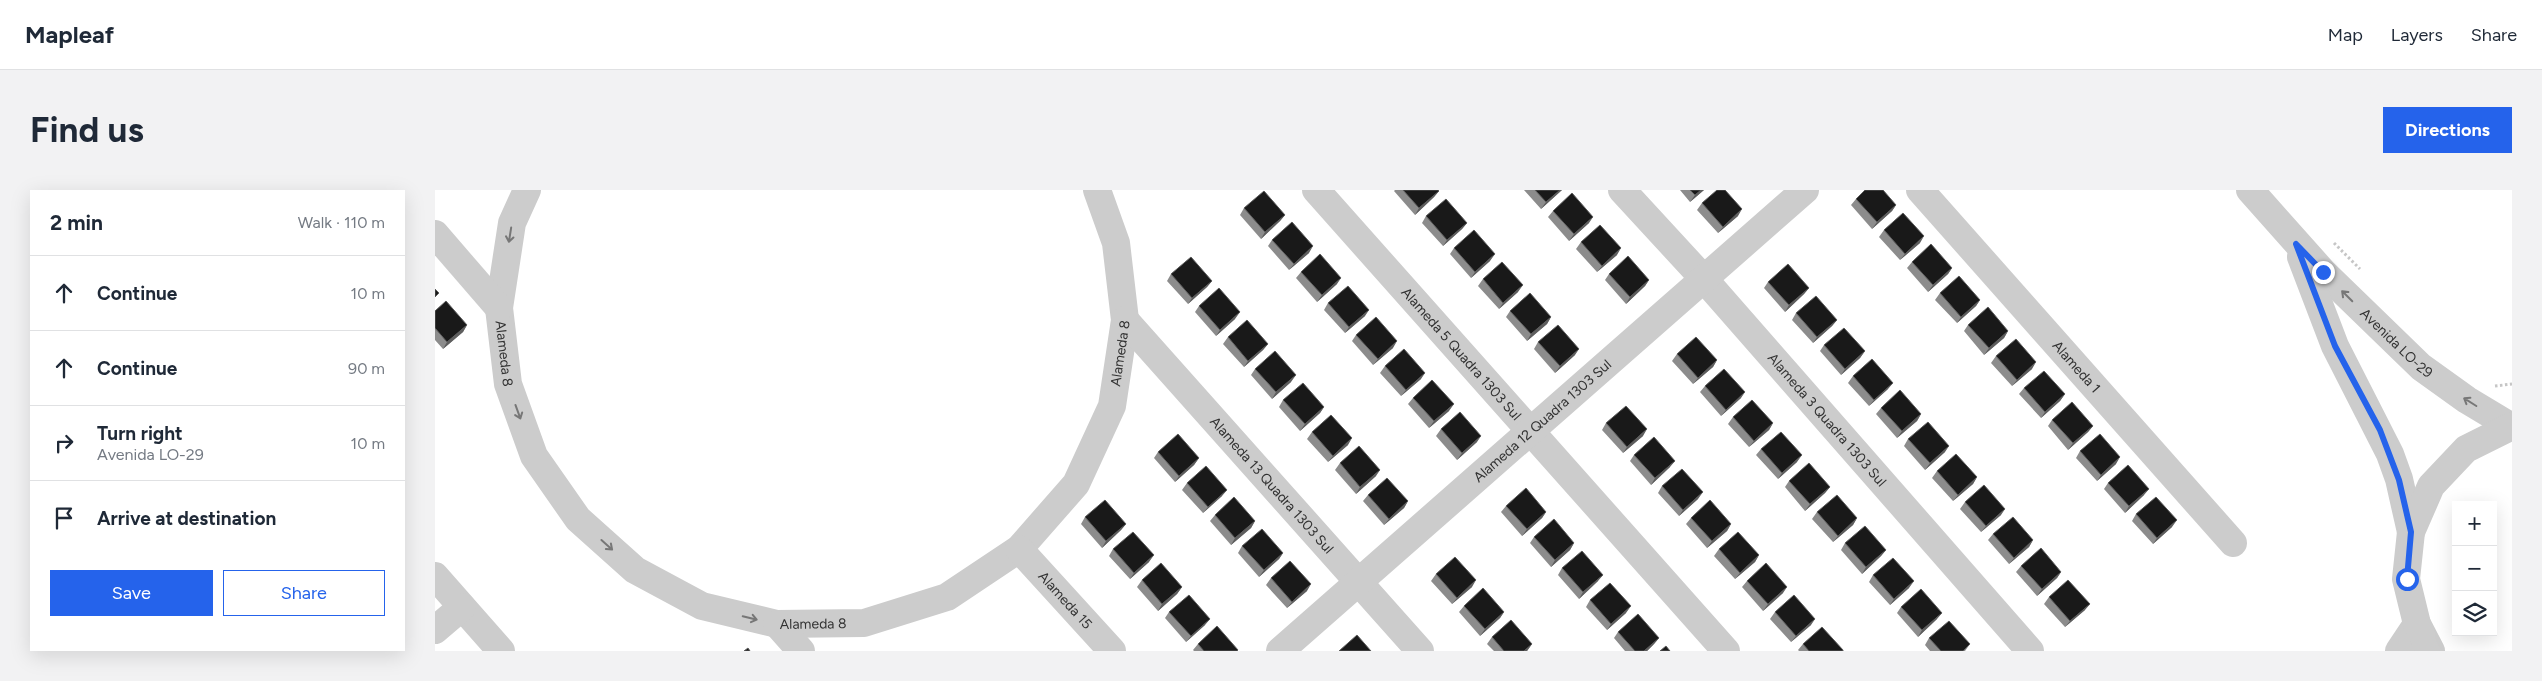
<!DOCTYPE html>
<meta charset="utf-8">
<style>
:root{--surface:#fff;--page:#f2f2f3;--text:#1f2937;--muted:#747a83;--line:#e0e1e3;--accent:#2563eb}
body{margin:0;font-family:Figtree,sans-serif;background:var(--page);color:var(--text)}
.controls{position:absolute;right:15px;bottom:15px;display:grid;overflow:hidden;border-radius:0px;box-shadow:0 5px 20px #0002}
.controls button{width:45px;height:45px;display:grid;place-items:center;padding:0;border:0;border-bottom:1px solid var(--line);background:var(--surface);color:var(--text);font:25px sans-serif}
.stop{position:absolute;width:15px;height:15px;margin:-11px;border:4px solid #2563eb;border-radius:50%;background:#fff}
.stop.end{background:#2563eb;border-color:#fff;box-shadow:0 1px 5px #0008}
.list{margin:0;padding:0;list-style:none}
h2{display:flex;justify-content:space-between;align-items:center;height:65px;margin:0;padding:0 20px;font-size:21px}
h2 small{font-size:16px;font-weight:400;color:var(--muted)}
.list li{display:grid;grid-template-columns:32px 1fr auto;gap:15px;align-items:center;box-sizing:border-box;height:75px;padding:0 20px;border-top:1px solid var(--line)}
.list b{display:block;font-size:19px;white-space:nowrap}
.list p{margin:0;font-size:16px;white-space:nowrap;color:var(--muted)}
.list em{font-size:16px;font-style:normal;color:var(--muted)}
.actions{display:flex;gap:10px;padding:15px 20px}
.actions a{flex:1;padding:11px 0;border:1px solid var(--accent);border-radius:0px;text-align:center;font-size:18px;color:var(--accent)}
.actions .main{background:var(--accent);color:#fff}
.icon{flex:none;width:28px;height:28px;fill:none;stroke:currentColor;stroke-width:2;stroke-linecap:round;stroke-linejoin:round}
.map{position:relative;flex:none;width:2077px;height:461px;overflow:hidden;border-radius:0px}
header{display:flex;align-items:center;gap:30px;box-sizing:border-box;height:70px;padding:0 25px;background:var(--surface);border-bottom:1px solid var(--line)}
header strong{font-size:24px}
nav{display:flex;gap:28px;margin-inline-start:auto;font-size:18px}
.intro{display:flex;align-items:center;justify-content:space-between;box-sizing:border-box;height:120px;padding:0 30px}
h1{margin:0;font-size:35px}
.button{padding:12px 22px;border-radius:0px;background:var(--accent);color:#fff;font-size:18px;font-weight:700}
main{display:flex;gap:30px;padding:0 30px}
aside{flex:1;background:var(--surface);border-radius:0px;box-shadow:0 5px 20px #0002}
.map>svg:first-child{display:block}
</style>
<header>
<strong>Mapleaf</strong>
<nav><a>Map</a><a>Layers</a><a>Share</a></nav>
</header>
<div class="intro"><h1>Find us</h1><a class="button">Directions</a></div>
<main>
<aside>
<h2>2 min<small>Walk · 110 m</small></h2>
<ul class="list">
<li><svg class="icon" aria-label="ahead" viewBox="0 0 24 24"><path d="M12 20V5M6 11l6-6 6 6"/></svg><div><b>Continue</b></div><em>10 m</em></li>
<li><svg class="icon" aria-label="ahead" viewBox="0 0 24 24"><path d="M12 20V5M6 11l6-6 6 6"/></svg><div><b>Continue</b></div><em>90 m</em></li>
<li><svg class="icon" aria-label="right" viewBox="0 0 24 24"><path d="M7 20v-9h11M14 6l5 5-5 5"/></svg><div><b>Turn right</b><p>Avenida LO-29</p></div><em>10 m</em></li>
<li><svg class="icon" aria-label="arrive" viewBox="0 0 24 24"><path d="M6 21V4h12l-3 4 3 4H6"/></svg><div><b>Arrive at destination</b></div></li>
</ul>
<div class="actions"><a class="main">Save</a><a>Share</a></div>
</aside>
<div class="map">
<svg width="2077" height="461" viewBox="0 0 2077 461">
<rect width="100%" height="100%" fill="#fff"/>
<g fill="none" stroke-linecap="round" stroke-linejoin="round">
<path stroke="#c6c6c6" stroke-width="3" stroke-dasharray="2.5 2.5" stroke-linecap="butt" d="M1899,53L1925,79
M2060,196L2077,194"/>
<g stroke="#ccc" stroke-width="28">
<path id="s1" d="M92,0L77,33L64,118L73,194L99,266L143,329L200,380L267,416L342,434L429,433L512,407L584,359L641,294L677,216L690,130L681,53L662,0"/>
<path id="s2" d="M881,0L1291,461"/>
<path id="s3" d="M1187,0L1269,89L1595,461"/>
<path id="s4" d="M1485,0L1798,353"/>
<path id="s5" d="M1815,0L1888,82L1986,177L2032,210L2077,237"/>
<path d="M0,44L64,118"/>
<path d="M1866,67L1900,156L1955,264L1964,289L1976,342"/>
<path id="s6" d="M690,130L985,461"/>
<path id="s7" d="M584,359L677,461"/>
<path d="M0,386L66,461"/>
<path d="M342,434L366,461"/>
<path d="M0,440L27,417"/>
<path id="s8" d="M845,461L1370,0"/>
<path d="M1964,461L1982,434"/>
<path d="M1996,461L1982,434L1971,389L1976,342L1996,296L2031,259L2077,236"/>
</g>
</g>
<path fill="#8c8c8c" d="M960,0H1003L1004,1L999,7L980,25L959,1Z
M1089,0H1127L1106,19Z
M1245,0H1269L1255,12Z
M1421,9L1461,15L1457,21L1437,39L1416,15Z
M1267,13L1303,26L1283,43L1262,20Z
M809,18L850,25L845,31L826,49L805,25Z
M1118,21L1154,33L1134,51L1113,27Z
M991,26L1032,33L1027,39L1008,56L987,33Z
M1449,40L1485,53L1465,70L1444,47Z
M837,50L874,63L854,80L833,56Z
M1146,52L1182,65L1162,82L1141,59Z
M1019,58L1055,71L1036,88L1015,64Z
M1477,72L1517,78L1513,84L1493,102L1472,78Z
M866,82L902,94L882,112L861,88Z
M736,84L777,91L772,97L753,114L732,91Z
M1174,84L1214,90L1210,96L1191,114L1170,90Z
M1048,89L1083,102L1064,119L1043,96Z
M1333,92L1374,98L1369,104L1350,122L1329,98Z
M1505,103L1545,110L1541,116L1522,133L1500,110Z
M893,113L930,126L910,143L889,120Z
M764,116L800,129L781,146L760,122Z
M0,121L32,135L28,142L8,159L0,150Z
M1075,121L1116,127L1112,134L1092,151L1071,127Z
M1361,123L1402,130L1397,136L1378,153L1357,130Z
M1533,135L1573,141L1569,148L1549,165L1529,141Z
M921,145L958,158L938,175L917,151Z
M793,147L833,154L828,160L809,177L788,154Z
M1103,152L1140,165L1120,183L1099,159Z
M1389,155L1430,161L1425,168L1406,185L1385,161Z
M1242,164L1282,170L1278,177L1258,194L1237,171Z
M1561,166L1597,179L1577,196L1556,173Z
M950,176L986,189L966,206L945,183Z
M820,179L856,192L837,209L816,185Z
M1418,186L1453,199L1434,216L1413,193Z
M1270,196L1306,208L1286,226L1265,202Z
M1589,198L1630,204L1625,211L1606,228L1584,204Z
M978,208L1014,221L994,238L973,214Z
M848,210L889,217L885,223L865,241L844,217Z
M1446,218L1486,224L1482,231L1462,248L1441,224Z
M1298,227L1338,233L1334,240L1314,257L1293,234Z
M1617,230L1658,236L1653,242L1633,260L1613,236Z
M1171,233L1208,246L1188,263L1167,240Z
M1006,239L1042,252L1022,270L1001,246Z
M877,242L913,255L893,272L872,249Z
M1473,249L1510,262L1490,280L1469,256Z
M1326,259L1362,272L1343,289L1321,265Z
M1645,261L1681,274L1662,291L1641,268Z
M723,262L764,268L759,275L740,292L719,268Z
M1199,265L1235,277L1216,295L1195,271Z
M905,273L941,286L921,304L900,280Z
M1502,281L1542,287L1538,294L1518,311L1497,288Z
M1354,291L1395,297L1390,303L1370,321L1350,297Z
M752,293L787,306L768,323L747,300Z
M1673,293L1709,305L1690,323L1669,299Z
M1227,296L1263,309L1244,326L1223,303Z
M933,305L973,311L969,318L949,335L928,311Z
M1530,312L1566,325L1546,342L1525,319Z
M1071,316L1111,322L1107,328L1087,346L1066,322Z
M1382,322L1422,328L1418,335L1398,352L1377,329Z
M1701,324L1737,337L1718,354L1697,331Z
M780,325L820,331L816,338L796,355L775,331Z
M650,327L691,334L686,340L667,358L646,334Z
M1256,328L1296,334L1292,341L1272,358L1251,334Z
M1558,344L1598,350L1594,357L1574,374L1553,350Z
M1099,347L1139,353L1135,360L1116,377L1095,353Z
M1410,353L1451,360L1446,366L1427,384L1406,360Z
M807,356L848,363L844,369L824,387L803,363Z
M678,359L714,372L695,389L674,366Z
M1284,359L1324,365L1320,372L1300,389L1279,366Z
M1586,376L1626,382L1622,388L1602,406L1581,382Z
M1127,378L1163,391L1144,409L1123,385Z
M1001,384L1037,397L1017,414L996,391Z
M1438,385L1474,398L1455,415L1434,392Z
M836,388L872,401L852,418L831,395Z
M707,390L747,397L742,404L723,421L702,397Z
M1312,391L1348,403L1328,421L1307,397Z
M1614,407L1650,420L1630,437L1609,414Z
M1155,410L1191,423L1172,440L1151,417Z
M1029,416L1069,422L1065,428L1045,446L1024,422Z
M1466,417L1502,429L1483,447L1462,423Z
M734,422L770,435L751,452L730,428Z
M1340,422L1376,435L1356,452L1335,429Z
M1183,442L1224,448L1219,454L1212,461H1190L1179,448Z
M1057,447L1097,454L1092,461H1059L1052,454Z
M1494,448L1535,454L1530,461H1495L1490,455Z
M763,454L802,461H759L758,460Z
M1368,454L1408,461H1364L1363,460Z"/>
<path fill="#5e5e5e" d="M1125,0H1127L1106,19L1111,12Z
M1266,0H1269L1255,12L1260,5Z
M1004,1L999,7L980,25L984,18Z
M1461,15L1457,21L1437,39L1442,32Z
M1307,19L1303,26L1283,43L1288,37Z
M850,25L845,31L826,49L830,42Z
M1158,27L1154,33L1134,51L1139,44Z
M1032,33L1027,39L1008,56L1012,50Z
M1489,46L1485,53L1465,70L1470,64Z
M878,56L874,63L854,80L859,74Z
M1186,58L1182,65L1162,82L1167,76Z
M1060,64L1055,71L1036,88L1040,82Z
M1517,78L1513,84L1493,102L1498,95Z
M906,88L902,94L882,112L887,105Z
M1214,90L1210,96L1191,114L1195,107Z
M777,91L772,97L753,114L757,108Z
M1088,95L1083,102L1064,119L1068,113Z
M1374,98L1369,104L1350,122L1354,115Z
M1545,110L1541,116L1522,133L1526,127Z
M934,120L930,126L910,143L914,137Z
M805,122L800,129L781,146L785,140Z
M1116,127L1112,134L1092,151L1096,144Z
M1402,130L1397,136L1378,153L1382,147Z
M32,135L28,142L8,159L12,152Z
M1573,141L1569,148L1549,165L1554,158Z
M962,151L958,158L938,175L943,169Z
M833,154L828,160L809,177L813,171Z
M1144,159L1140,165L1120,183L1125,176Z
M1430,161L1425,168L1406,185L1410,179Z
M1282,170L1278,177L1258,194L1263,188Z
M1601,172L1597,179L1577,196L1582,190Z
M990,183L986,189L966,206L971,200Z
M861,185L856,192L837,209L841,202Z
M1458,193L1453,199L1434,216L1439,210Z
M1310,202L1306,208L1286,226L1291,220Z
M1630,204L1625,211L1606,228L1610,222Z
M1019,214L1014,221L994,238L999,231Z
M889,217L885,223L865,241L870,234Z
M1486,224L1482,231L1462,248L1467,241Z
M1338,233L1334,240L1314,257L1319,251Z
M1658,236L1653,242L1633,260L1638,253Z
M1212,239L1208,246L1188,263L1192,257Z
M1046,246L1042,252L1022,270L1027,263Z
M917,248L913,255L893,272L898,266Z
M1514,256L1510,262L1490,280L1495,273Z
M1367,265L1362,272L1343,289L1347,283Z
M1685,267L1681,274L1662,291L1666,285Z
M764,268L759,275L740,292L744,286Z
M1240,271L1235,277L1216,295L1220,288Z
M945,280L941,286L921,304L925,297Z
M1542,287L1538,294L1518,311L1523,305Z
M1395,297L1390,303L1370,321L1375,314Z
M1714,299L1709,305L1690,323L1694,316Z
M792,300L787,306L768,323L773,317Z
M1268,302L1263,309L1244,326L1248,320Z
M973,311L969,318L949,335L954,329Z
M1570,319L1566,325L1546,342L1551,336Z
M1111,322L1107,328L1087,346L1092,339Z
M1422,328L1418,335L1398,352L1403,346Z
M1742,330L1737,337L1718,354L1722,348Z
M820,331L816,338L796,355L800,348Z
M691,334L686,340L667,358L671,351Z
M1296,334L1292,341L1272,358L1277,351Z
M1598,350L1594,357L1574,374L1579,368Z
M1139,353L1135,360L1116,377L1120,370Z
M1451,360L1446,366L1427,384L1431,377Z
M848,363L844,369L824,387L829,380Z
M719,365L714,372L695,389L699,383Z
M1324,365L1320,372L1300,389L1305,383Z
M1626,382L1622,388L1602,406L1607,399Z
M1168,385L1163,391L1144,409L1148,402Z
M1041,390L1037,397L1017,414L1022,408Z
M1479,391L1474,398L1455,415L1459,409Z
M876,394L872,401L852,418L857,412Z
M747,397L742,404L723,421L727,414Z
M1352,397L1348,403L1328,421L1333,414Z
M1655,414L1650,420L1630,437L1635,431Z
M1196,416L1191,423L1172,440L1176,434Z
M1069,422L1065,428L1045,446L1050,439Z
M1507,423L1502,429L1483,447L1487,440Z
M775,429L770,435L751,452L756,446Z
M1380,429L1376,435L1356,452L1361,446Z
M1224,448L1219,454L1212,461H1209Z
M1097,454L1092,461H1089Z"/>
<path fill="#191919" stroke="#5e5e5e" d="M968,0H1003L1004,1L984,18Z
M1100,0H1125L1111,12Z
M1255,0H1266L1260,5Z
M1282,0H1290L1307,19L1288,37L1267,13Z
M1430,0H1448L1461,15L1442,32L1421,9Z
M829,1L850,25L830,42L809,18Z
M1137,3L1158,27L1139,44L1118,21Z
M1011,9L1032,33L1012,50L991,26Z
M1468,23L1489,46L1470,64L1449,40Z
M857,32L878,56L859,74L837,50Z
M1165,35L1186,58L1167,76L1146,52Z
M1039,40L1060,64L1040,82L1019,58Z
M1496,54L1517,78L1498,95L1477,72Z
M885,64L906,88L887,105L866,82Z
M1193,66L1214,90L1195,107L1174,84Z
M756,67L777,91L757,108L736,84Z
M1067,72L1088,95L1068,113L1048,89Z
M1353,74L1374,98L1354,115L1333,92Z
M1524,86L1545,110L1526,127L1505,103Z
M913,96L934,120L914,137L893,113Z
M784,98L805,122L785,140L764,116Z
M0,99L4,103L0,107Z
M1095,103L1116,127L1096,144L1075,121Z
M1381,106L1402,130L1382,147L1361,123Z
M11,111L32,135L12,152L0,138V121Z
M1553,117L1573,141L1554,158L1533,135Z
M941,127L962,151L943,169L921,145Z
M812,130L833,154L813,171L793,147Z
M1123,135L1144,159L1125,176L1103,152Z
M1409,138L1430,161L1410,179L1389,155Z
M1261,147L1282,170L1263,188L1242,164Z
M1581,149L1601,172L1582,190L1561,166Z
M969,159L990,183L971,200L950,176Z
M840,161L861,185L841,202L820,179Z
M1437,169L1458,193L1439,210L1418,186Z
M1289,179L1310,202L1291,220L1270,196Z
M1609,181L1630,204L1610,222L1589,198Z
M997,190L1019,214L999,231L978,208Z
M868,193L889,217L870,234L848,210Z
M1465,200L1486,224L1467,241L1446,218Z
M1317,210L1338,233L1319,251L1298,227Z
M1637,212L1658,236L1638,253L1617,230Z
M1191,216L1212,239L1192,257L1171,233Z
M1025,222L1046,246L1027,263L1006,239Z
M896,225L917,248L898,266L877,242Z
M1493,232L1514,256L1495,273L1473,249Z
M1346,242L1367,265L1347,283L1326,259Z
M743,244L764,268L744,286L723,262Z
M1665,244L1685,267L1666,285L1645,261Z
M1219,247L1240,271L1220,288L1199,265Z
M924,256L945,280L925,297L905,273Z
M1521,264L1542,287L1523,305L1502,281Z
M1374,273L1395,297L1375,314L1354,291Z
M1693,275L1714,299L1694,316L1673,293Z
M771,276L792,300L773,317L752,293Z
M1247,279L1268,302L1248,320L1227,296Z
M952,288L973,311L954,329L933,305Z
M1549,295L1570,319L1551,336L1530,312Z
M1091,298L1111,322L1092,339L1071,316Z
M1402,305L1422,328L1403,346L1382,322Z
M799,307L820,331L800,348L780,325Z
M1721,307L1742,330L1722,348L1701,324Z
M670,310L691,334L671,351L650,327Z
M1275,310L1296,334L1277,351L1256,328Z
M1578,327L1598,350L1579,368L1558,344Z
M1119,329L1139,353L1120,370L1099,347Z
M1430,336L1451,360L1431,377L1410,353Z
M827,339L848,363L829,380L807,356Z
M698,342L719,365L699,383L678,359Z
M1303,342L1324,365L1305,383L1284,359Z
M1606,358L1626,382L1607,399L1586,376Z
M1147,361L1168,385L1148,402L1127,378Z
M1020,367L1041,390L1022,408L1001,384Z
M1458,368L1479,391L1459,409L1438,385Z
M855,371L876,394L857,412L836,388Z
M726,373L747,397L727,414L707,390Z
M1331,373L1352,397L1333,414L1312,391Z
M1633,390L1655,414L1635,431L1614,407Z
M1175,393L1196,416L1176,434L1155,410Z
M1048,398L1069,422L1050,439L1029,416Z
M1486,399L1507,423L1487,440L1466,417Z
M754,405L775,429L756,446L734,422Z
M1359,405L1380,429L1361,446L1340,422Z
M1203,424L1224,448L1209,461H1200L1183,442Z
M1076,430L1097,454L1089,461H1069L1057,447Z
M1514,431L1535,454L1528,461H1506L1494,448Z
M782,436L803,460L802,461H769L763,454Z
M1387,437L1408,460V461H1374L1368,454Z
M922,445L936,461H904Z
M1231,456L1235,461H1225Z
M313,458L315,461H309Z"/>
<defs><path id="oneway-shaft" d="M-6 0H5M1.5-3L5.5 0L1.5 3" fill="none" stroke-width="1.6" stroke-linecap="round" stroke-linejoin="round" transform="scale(1.25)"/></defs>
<g stroke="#777">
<use href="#oneway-shaft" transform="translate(75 45) rotate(99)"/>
<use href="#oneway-shaft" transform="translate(1912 106) rotate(-135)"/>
<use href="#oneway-shaft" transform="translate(2035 212) rotate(-148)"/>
<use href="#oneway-shaft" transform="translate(83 222) rotate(70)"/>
<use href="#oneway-shaft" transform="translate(172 355) rotate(42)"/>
<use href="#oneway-shaft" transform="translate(315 428) rotate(14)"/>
</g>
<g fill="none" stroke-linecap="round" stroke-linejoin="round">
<path stroke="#2563eb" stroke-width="6" d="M1888,82L1861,54L1900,156L1945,240L1964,290L1976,342L1972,389"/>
</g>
<g text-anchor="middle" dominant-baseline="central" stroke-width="5" stroke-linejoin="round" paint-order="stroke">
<g font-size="14" fill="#323232" stroke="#fff">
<text stroke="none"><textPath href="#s5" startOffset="212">Avenida LO-29</textPath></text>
<text stroke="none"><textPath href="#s1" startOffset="168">Alameda 8</textPath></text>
<text stroke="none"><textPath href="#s1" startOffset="1068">Alameda 8</textPath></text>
<text stroke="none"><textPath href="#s2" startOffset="219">Alameda 5 Quadra 1303 Sul</textPath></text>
<text stroke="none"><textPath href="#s4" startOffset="236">Alameda 1</textPath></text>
<text stroke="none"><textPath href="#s3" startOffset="308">Alameda 3 Quadra 1303 Sul</textPath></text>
<text stroke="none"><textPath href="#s8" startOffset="349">Alameda 12 Quadra 1303 Sul</textPath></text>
<text stroke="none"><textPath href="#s6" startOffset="221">Alameda 13 Quadra 1303 Sul</textPath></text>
<text stroke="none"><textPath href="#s7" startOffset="69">Alameda 15</textPath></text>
<text stroke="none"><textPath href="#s1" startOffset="618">Alameda 8</textPath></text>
</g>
</g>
</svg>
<div class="controls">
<button>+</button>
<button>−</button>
<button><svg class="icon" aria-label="layers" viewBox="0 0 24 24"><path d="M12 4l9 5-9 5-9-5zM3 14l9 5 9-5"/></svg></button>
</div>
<div class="stop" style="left:1972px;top:389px"></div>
<div class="stop end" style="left:1888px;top:82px"></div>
</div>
</main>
